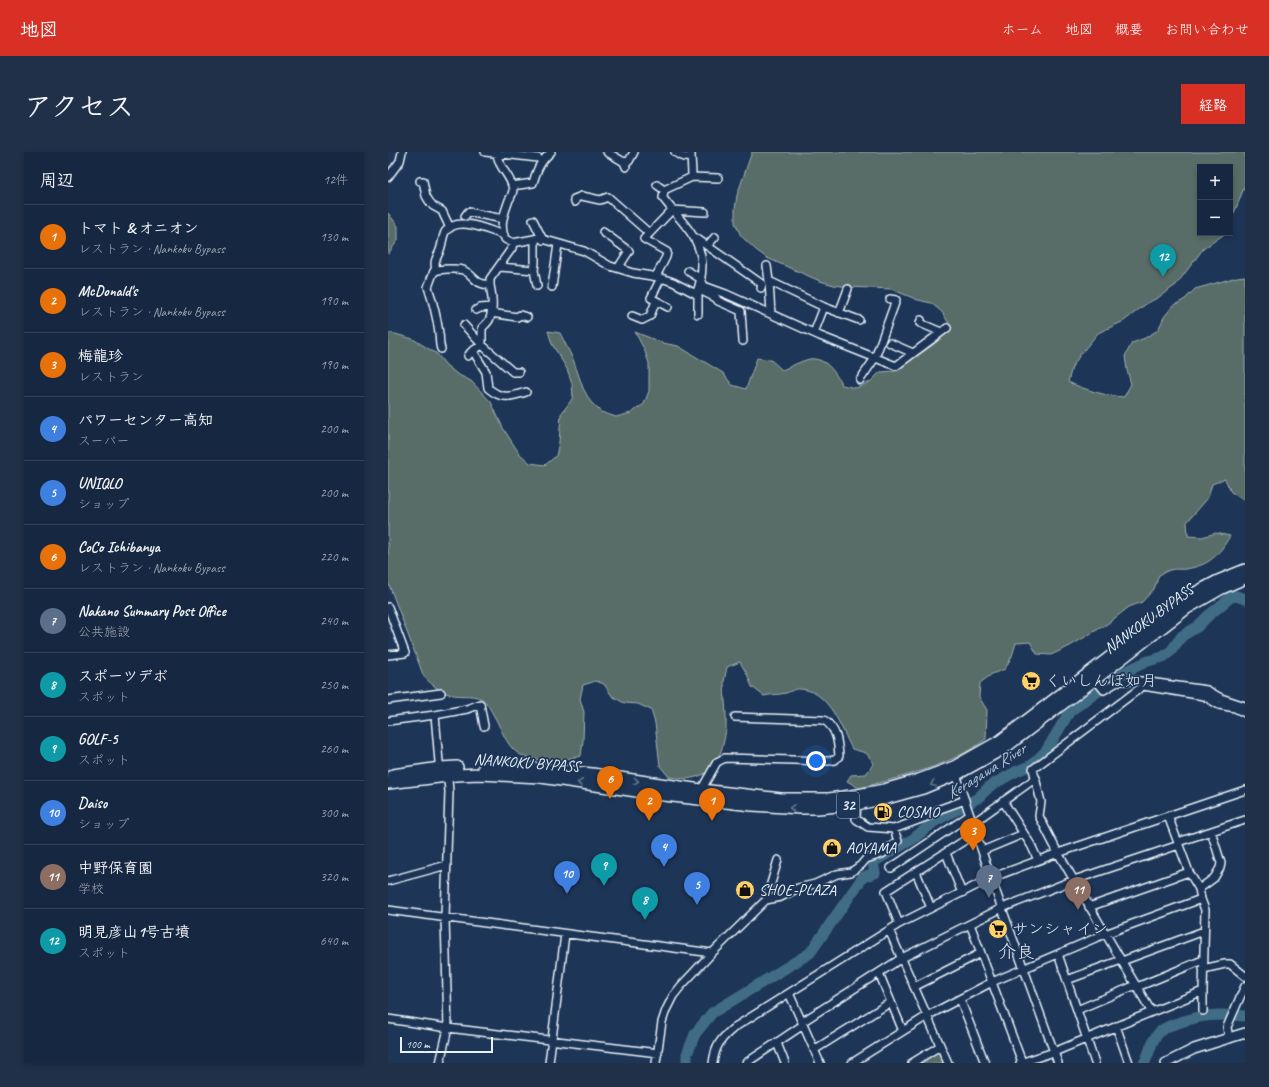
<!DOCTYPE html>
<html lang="ja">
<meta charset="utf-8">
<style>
:root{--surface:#162841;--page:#1f3048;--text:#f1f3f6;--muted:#9ea6b1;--line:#35445a;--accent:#d93025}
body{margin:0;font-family:Caveat,"Klee One",sans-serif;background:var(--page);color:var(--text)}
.controls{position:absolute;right:12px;top:12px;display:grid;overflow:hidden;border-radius:0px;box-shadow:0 2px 6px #0003}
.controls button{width:36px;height:36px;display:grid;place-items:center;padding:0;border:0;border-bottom:1px solid var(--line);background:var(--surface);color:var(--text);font:20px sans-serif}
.scale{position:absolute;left:12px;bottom:10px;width:93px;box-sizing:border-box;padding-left:4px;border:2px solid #e8f1f8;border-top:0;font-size:11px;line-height:14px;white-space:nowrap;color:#e8f1f8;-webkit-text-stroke:3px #1d3557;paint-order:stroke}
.you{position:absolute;left:428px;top:609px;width:14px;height:14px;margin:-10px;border:3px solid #fff;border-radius:50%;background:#1a73e8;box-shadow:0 0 0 6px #1a73e833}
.badge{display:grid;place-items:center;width:26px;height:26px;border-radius:50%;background:var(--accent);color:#fff;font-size:13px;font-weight:700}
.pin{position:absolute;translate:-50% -33px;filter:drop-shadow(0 1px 2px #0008)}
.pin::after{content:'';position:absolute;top:21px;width:14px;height:12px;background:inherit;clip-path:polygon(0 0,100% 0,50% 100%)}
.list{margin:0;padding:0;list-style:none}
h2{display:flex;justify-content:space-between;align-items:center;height:52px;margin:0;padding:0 16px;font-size:17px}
h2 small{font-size:13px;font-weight:400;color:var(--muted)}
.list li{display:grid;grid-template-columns:26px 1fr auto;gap:12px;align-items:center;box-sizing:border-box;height:64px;padding:0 16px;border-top:1px solid var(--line)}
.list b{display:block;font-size:15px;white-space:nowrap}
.list p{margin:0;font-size:13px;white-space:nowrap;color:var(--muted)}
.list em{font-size:13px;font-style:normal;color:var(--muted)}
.map{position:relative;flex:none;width:857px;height:911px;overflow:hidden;border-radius:0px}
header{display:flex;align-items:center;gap:24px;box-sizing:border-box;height:56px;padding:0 20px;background:var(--accent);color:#fff}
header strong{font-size:19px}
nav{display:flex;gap:22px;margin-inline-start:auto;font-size:14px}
.intro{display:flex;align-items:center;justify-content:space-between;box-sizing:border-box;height:96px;padding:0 24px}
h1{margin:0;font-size:28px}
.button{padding:10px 18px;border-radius:0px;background:var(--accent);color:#fff;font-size:14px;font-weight:700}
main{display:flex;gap:24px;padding:0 24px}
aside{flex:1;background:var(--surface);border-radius:0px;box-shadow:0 2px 6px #0003}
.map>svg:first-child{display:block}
</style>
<header>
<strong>地図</strong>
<nav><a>ホーム</a><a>地図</a><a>概要</a><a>お問い合わせ</a></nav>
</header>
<div class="intro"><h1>アクセス</h1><a class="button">経路</a></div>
<main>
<aside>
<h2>周辺<small>12件</small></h2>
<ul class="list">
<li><span class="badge" style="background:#e8710a">1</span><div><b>トマト &amp; オニオン</b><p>レストラン · Nankoku Bypass</p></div><em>130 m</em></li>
<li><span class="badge" style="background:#e8710a">2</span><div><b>McDonald's</b><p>レストラン · Nankoku Bypass</p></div><em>190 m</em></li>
<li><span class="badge" style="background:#e8710a">3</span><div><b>梅龍珍</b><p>レストラン</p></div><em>190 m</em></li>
<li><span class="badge" style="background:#3f7fe0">4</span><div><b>パワーセンター高知</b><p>スーパー</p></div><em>200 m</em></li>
<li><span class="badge" style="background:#3f7fe0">5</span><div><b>UNIQLO</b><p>ショップ</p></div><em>200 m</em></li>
<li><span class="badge" style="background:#e8710a">6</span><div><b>CoCo Ichibanya</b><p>レストラン · Nankoku Bypass</p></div><em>220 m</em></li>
<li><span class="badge" style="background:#5c6f8a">7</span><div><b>Nakano Summary Post Office</b><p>公共施設</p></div><em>240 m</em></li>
<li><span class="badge" style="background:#0f9aa8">8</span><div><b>スポーツデボ</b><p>スポット</p></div><em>250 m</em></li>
<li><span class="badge" style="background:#0f9aa8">9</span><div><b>GOLF-5</b><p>スポット</p></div><em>260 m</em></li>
<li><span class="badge" style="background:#3f7fe0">10</span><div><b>Daiso</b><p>ショップ</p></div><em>300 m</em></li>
<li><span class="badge" style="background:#8d6e63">11</span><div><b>中野保育園</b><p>学校</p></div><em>320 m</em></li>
<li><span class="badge" style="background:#0f9aa8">12</span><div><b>明見彦山1号古墳</b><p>スポット</p></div><em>640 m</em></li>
</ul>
</aside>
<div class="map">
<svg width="857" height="911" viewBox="0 0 857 911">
<rect width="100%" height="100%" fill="#1d3557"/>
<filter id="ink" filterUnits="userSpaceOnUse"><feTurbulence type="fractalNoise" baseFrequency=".025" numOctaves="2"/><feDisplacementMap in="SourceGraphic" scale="8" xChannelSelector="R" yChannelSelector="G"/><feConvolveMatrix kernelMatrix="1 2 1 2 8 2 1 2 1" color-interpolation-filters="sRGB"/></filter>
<g filter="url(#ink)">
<path fill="#586d68" stroke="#a0afb0" d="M364,0H857V33L849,54L842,70V15H812V81H838L815,97L788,133L771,145L758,152L736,169L710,181L692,203L684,215L680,230C698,238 717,244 736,245L743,232L739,218L737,204L744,191L757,186L770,178L776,165L785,154L797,147L807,137L849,125L857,124V349L843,340L837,327L824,332L820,346L799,370L800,384L814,385L828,381L842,384C830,404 822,413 798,417C793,418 787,416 782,418C778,419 774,422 771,423L766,437L754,450L741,455L719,472L682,494L663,503L649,502L642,490L628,491L624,504L617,517L604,522L592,531L591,545L599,558L598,587C563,614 513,625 471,636L459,629L463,623L478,622L486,611L478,601L464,597C453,576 441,538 412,537C407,536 402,540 398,541C391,543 383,542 376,544L364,535L359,522L352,510L339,515C338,520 337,525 336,530C336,545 339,561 338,576C336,595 329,620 308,625C299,628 290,626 281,625L272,614L267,571L263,558L250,552L236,551L224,544L216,532L208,529L195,533L192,547L196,560L195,589L193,604C174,609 138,613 124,596C116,587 112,574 106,564C103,559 99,550 94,547C83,541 69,546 58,541C49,538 43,531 36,525L0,430V180L25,187L49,202L58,213L69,222L83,229L103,250L115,276L131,301L142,311L157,313L168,304L171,290L173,262L182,250L185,245L184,231L179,217L164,192L160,179L172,181L185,207L195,236L202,249L213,260L228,265L243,261L256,252L261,239V211L256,197L247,180L275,191L290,194L335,221L344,233L358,237L369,206L383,208L394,218C402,215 413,209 421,207C438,205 447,220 454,233L468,236L482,230L492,220L507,219L545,193L564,177L554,160L543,151L530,148L503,137L461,135L446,133L432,129L379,106L368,98L353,84L347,71V57L349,43Z
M0,61L10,74V88L0,102Z
M548,898L551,899L556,911H528Z"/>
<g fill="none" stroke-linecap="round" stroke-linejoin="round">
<path stroke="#406c85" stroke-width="11" d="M716,534L723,528L741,518L760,509L775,505L783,499L794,484L809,475L820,464L843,445L848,444L857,447
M299,911V902L307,882L324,861L422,801L475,725L487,721L485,710L525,687L546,670L590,646L602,634L629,619L644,613L658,599L682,559L712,538
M756,911C762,902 762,891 769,883C773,877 780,874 787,872C815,862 828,862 857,864"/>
<defs>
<path id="minor" d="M97,0L150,6
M109,0C109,15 123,23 125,37C125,41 123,45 121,48C116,63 111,72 117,87L125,91L151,86L196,99L222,114L245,121L270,125L285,130L308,142C313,131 314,123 314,112C312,83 291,68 275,46L276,38L304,25C304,17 303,8 303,0
M219,0L236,10L238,15
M287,0C293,5 296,6 303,5
M236,10L241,9L246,0
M0,25L12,9L14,0
M304,25L330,26
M32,29H35L38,44L41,49L45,54L54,59L62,76
M269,33L276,38
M124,34L145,31C149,17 152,10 163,0
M187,50L186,47L194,44L212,48L220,45L261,81
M77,64L80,60L115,67
M145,68L155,88
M215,80L241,99L232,113L238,119
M308,86L374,132L373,136
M319,94L327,85
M379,114L381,129
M112,115L146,118L147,111V87
M146,118L149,134
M48,119C45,105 50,107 53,95C54,91 55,84 57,80C70,63 99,78 116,83
M300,119L313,127L316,134L338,142L432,184L508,214L559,176
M268,124L278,105L279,100L256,87L284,58L317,60
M273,126L263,146L280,155
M316,134L314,139L328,146L330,149L353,159L355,189
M164,135L170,92
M310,142V162
M88,158L92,156L104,155
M103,161L129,165L132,163L139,165
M451,161L460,137
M383,162L381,129L436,155L471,168
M244,164L254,168L262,164L268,149
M533,168L532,171L553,180
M76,173L94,193L125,220H131
M426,181L436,155
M502,191L525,201
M53,197C51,192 52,187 51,181C49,166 45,150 40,135L46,119C52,117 69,116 75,118C87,123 85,132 102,133V127L124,96L125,91
M85,199L98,220L100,236C114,248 122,245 138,240
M80,204L83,200L94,193V176C97,173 101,170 102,166C106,157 104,143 102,133
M472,228L487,206L508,148L502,147
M0,455L17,501L0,503
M707,527L716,538L731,529H754L819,538L833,546L857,554
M0,548L53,541
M47,563L79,557L92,552L96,574
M0,569L47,563L51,610L52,616L60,627L61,640L57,766L60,876L52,911
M567,619L603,726L670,911
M312,640L329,610L337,606L440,609L447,608L451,604C450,590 449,577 436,568L347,565
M469,649L468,667L480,675L506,677L541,664L552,657L577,648
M615,649L643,693L650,708
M585,671L648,626
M790,690L857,668
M594,699L635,682
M558,701L574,741
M503,716L582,663
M528,720L543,756
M0,729L59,713
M811,737L826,726L832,716L833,711L823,679
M378,748L390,708
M701,755L801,720
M0,758L324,801
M511,772L498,739L588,681
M582,772L634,910
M501,778L560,911
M670,802L707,911
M734,809L816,779
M815,817L837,812H842L857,824
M491,821L515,879
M679,828L733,808
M526,835L593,801
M749,835L815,808
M815,839V859
M401,841L432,911
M572,847L597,911
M689,858L748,833
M763,859L670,701L651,664L653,650L645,617L755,534L816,544L831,553L847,556L857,561
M0,867L60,876L270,901
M414,870L514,806L614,756L686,728L791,693
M728,874L741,911
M841,887L839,875L857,834
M389,891L397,911
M426,898L503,850
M161,911L177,782
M268,911L274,870L278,858L285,844L293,834L324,801L378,748L393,745L410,736L427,732L449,722L463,720L473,713L478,707L494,702L510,689L506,677
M325,911C327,894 333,886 347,875L511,772L603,726L670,701L857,638
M358,911L415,873
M464,911L539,864L604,830L717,782L813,747
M524,911L552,894
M632,911L666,900L815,839L817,758L813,747L811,737L801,720L780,664"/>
<path id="major" d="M778,911L806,897L857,881"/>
<path id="highway" d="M96,615L153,617L204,622L313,638L393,647H441L470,643L496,638L531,628L566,615L612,589L751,483L794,448L830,429L857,418
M5,623L52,616L69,615
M0,631L68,623L92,622L153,625L276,643L364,653L412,656H430L469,652L499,646L535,636L569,622L616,596L707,527L799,456L834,436L857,426"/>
</defs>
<use href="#minor" stroke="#e8f1f8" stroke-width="10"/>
<use href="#major" stroke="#e8f1f8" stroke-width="12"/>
<use href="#highway" stroke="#e8f1f8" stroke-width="14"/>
<use href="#minor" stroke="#1d3557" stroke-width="7"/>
<use href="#major" stroke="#1d3557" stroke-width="9"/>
<use href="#highway" stroke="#1d3557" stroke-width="11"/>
</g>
<defs><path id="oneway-chevron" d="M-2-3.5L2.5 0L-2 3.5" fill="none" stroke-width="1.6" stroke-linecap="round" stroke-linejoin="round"/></defs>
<g stroke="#64778f">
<use href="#oneway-chevron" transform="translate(248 629) rotate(8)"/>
<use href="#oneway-chevron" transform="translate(192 631) rotate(-172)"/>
<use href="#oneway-chevron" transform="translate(545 632) rotate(159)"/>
<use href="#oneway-chevron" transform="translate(404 656) rotate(-178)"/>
</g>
</g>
<defs>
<symbol id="supermarket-disc" viewBox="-11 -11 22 22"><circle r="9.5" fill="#ffd166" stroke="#1d3557"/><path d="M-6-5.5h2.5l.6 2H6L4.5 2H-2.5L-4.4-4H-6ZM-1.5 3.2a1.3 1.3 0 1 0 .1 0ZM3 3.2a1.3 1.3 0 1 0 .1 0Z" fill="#111"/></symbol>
<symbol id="fuel-disc" viewBox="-11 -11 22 22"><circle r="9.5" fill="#ffd166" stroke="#1d3557"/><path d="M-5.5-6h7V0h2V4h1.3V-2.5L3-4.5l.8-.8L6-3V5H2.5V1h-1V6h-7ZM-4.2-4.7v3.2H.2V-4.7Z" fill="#111"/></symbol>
<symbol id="shop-disc" viewBox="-11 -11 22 22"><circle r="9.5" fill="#ffd166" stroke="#1d3557"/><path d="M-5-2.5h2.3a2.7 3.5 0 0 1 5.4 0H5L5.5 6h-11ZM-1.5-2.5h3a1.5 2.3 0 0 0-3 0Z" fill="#111"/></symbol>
</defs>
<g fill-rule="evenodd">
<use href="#supermarket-disc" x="632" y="518" width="22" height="22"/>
<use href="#fuel-disc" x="484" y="649" width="22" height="22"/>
<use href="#shop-disc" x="433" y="685" width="22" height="22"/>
<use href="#shop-disc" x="346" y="727" width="22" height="22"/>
<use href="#supermarket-disc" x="599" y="766" width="22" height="22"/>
</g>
<g text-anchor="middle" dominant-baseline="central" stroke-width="3.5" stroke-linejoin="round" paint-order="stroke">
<rect fill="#1d3557" stroke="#abb9c8" stroke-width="1" x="449" y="640" width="22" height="26" rx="3"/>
<g font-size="15" font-weight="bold" fill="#e8f1f8">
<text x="460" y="653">32</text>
</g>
<g font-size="16" fill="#e8f1f8" stroke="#1d3557">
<text transform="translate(761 467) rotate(-36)">NANKOKU BYPASS</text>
<text transform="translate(139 611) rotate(4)">NANKOKU BYPASS</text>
</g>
<g font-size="16" fill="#e8f1f8" stroke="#1d3557" text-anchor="start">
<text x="657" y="529">くいしんぼ如月</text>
<text x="509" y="660">COSMO</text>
<text x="458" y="696">AOYAMA</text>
<text x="371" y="738">SHOE-PLAZA</text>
<text x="624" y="777">サンシャイン</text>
</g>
<g font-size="17" font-style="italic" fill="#adc2d0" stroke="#1d3557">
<text transform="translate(598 619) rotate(-32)">Keragawa River</text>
</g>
<g font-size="18" fill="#e8f1f8" stroke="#1d3557">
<text x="628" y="800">介良</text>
</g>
</g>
</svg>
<div class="controls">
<button>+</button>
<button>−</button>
</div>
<div class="scale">100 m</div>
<div class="you"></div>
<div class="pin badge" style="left:324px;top:669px;background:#e8710a">1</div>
<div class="pin badge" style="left:261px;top:669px;background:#e8710a">2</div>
<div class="pin badge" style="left:585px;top:699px;background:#e8710a">3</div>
<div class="pin badge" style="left:276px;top:715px;background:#3f7fe0">4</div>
<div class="pin badge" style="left:309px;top:753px;background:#3f7fe0">5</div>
<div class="pin badge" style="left:222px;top:647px;background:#e8710a">6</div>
<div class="pin badge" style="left:601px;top:746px;background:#5c6f8a">7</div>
<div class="pin badge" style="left:257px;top:768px;background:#0f9aa8">8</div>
<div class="pin badge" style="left:216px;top:734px;background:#0f9aa8">9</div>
<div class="pin badge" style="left:179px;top:742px;background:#3f7fe0">10</div>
<div class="pin badge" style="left:690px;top:758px;background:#8d6e63">11</div>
<div class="pin badge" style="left:775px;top:125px;background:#0f9aa8">12</div>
</div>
</main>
